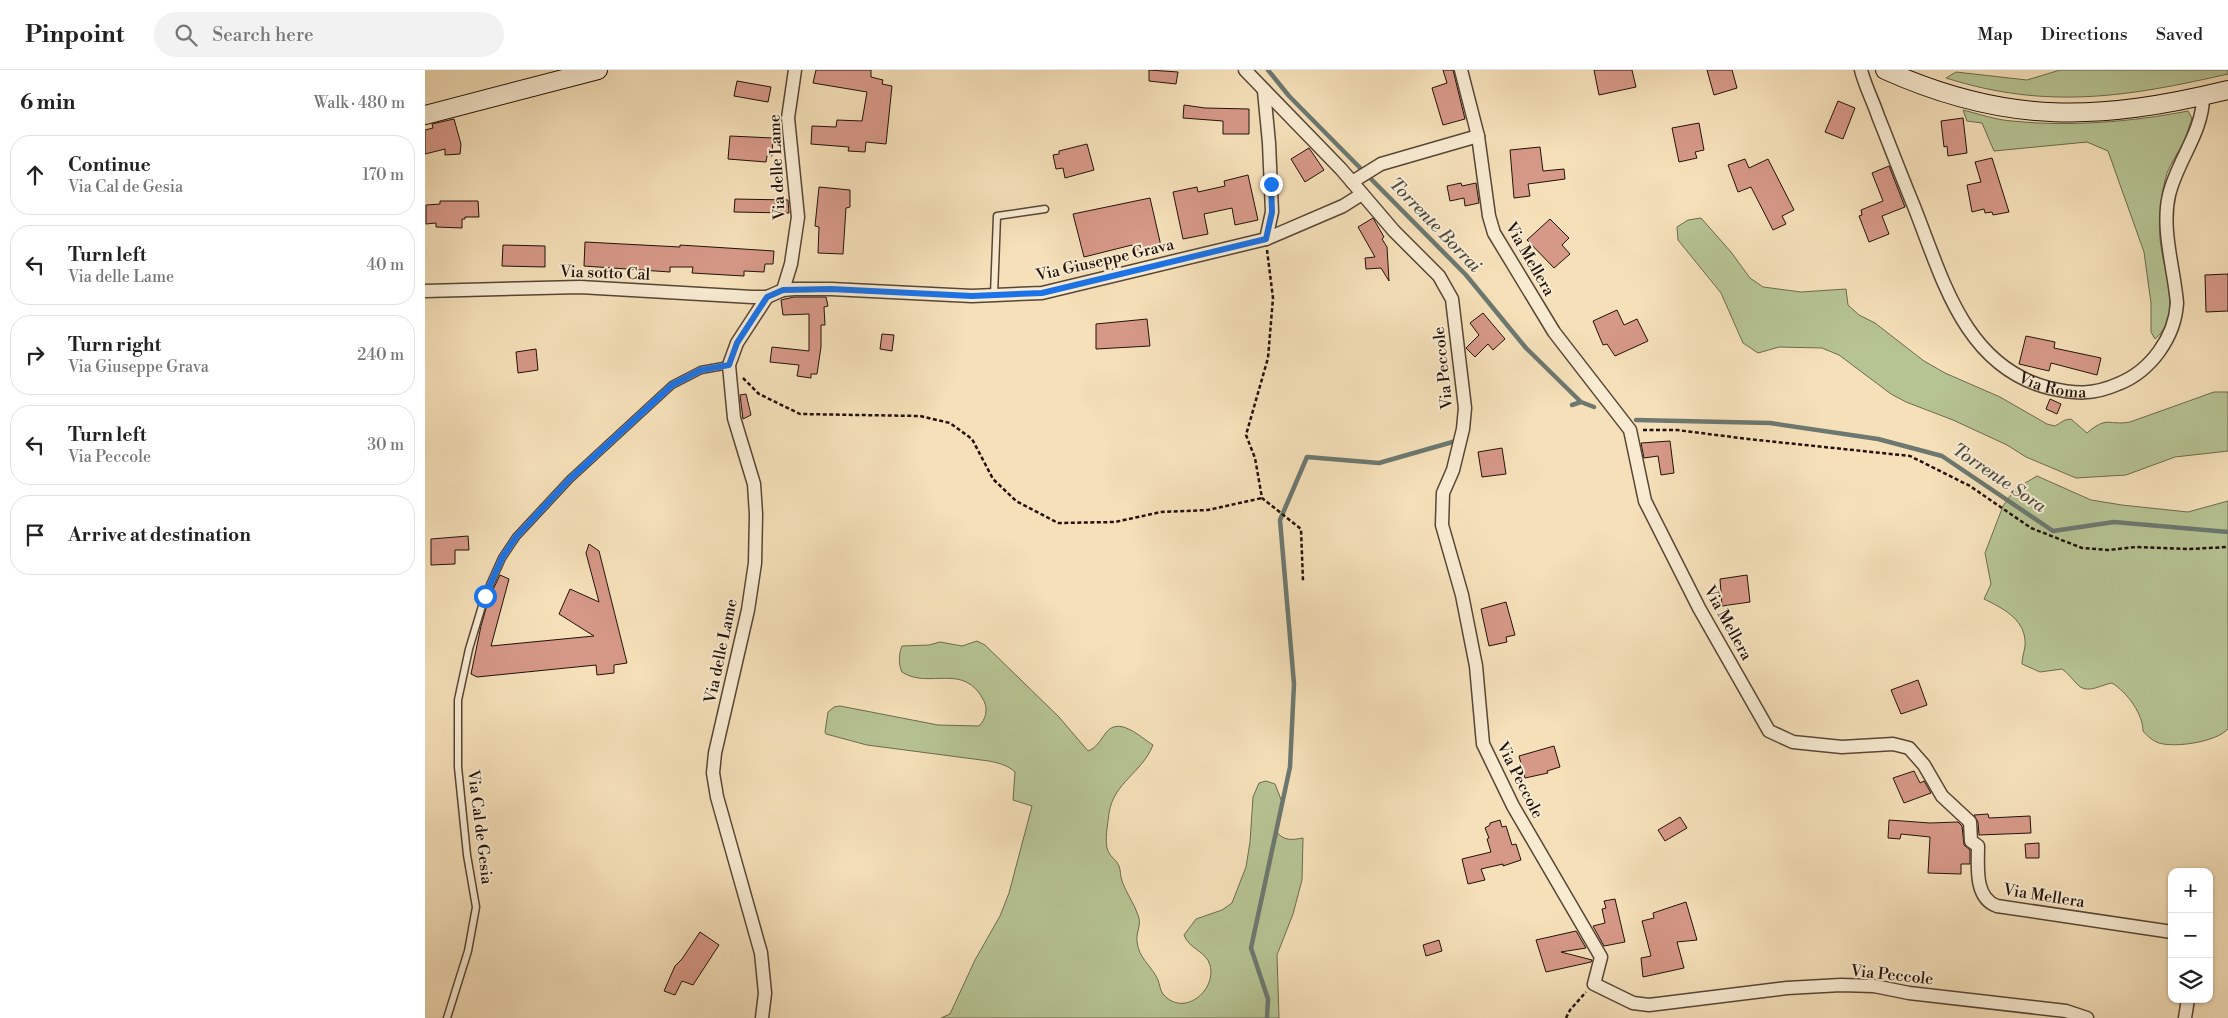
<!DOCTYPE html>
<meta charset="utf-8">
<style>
:root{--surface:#fff;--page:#f2f2f2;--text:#222;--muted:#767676;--line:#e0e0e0}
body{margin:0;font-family:"Libre Bodoni",serif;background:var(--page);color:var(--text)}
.controls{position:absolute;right:15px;bottom:15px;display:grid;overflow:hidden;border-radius:10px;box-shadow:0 1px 4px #0004}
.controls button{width:45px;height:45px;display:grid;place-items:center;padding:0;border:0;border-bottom:1px solid var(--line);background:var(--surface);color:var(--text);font:25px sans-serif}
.stop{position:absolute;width:15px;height:15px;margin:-11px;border:4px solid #1a73e8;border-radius:50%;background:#fff}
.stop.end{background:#1a73e8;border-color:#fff;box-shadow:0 1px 5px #0008}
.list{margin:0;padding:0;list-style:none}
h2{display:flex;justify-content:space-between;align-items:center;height:65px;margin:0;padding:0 20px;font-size:21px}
h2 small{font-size:16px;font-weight:400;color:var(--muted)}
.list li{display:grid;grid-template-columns:32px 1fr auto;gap:15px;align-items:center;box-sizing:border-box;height:80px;margin:0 10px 10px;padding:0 10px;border:1px solid var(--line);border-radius:20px}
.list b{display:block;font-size:19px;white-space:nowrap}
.list p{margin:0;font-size:16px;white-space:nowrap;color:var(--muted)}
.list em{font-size:16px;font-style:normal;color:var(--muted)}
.icon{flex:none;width:28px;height:28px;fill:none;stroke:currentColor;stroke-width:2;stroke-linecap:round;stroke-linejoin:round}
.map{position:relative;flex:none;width:1803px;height:948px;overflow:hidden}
header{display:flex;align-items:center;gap:30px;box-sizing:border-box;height:70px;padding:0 25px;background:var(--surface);border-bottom:1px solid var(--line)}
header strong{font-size:24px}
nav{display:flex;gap:28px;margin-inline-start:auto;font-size:18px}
.search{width:350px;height:45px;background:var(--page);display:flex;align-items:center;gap:12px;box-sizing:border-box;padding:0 18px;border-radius:28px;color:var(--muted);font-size:19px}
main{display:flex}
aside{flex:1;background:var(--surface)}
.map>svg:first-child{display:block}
</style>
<header>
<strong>Pinpoint</strong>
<div class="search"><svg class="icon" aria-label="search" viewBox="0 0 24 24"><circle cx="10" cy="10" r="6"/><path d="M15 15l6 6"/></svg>Search here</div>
<nav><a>Map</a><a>Directions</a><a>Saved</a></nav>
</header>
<main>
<aside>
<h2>6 min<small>Walk · 480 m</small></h2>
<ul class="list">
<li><svg class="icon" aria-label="ahead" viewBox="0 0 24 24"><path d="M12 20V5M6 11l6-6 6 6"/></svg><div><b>Continue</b><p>Via Cal de Gesia</p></div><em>170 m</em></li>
<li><svg class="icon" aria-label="left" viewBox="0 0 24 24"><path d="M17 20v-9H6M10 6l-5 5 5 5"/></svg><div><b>Turn left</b><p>Via delle Lame</p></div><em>40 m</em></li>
<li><svg class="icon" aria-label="right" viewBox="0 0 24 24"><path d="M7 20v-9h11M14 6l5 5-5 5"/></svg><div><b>Turn right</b><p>Via Giuseppe Grava</p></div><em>240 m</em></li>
<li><svg class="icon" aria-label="left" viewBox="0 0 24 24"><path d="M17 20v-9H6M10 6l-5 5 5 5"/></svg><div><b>Turn left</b><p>Via Peccole</p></div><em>30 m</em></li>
<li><svg class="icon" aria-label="arrive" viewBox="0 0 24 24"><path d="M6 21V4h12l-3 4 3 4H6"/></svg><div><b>Arrive at destination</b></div></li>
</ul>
</aside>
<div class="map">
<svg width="1803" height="948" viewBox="0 0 1803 948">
<rect width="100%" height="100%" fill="#f5e0b9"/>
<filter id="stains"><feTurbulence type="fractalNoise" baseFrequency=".004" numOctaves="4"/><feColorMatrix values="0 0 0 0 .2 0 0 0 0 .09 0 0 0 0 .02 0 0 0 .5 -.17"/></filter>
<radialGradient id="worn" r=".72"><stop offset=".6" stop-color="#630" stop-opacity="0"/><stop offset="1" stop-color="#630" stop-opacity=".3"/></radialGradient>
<path fill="#b6c393" stroke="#6c6a4e" d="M1635,0H1803V4C1702,27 1622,40 1521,8L1531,2L1602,10Z
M1538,40C1554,44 1571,50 1587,51C1646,57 1705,52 1763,41L1767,48C1764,56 1762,65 1758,73C1753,83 1746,93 1742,103C1736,124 1734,146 1735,168C1737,199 1759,245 1730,269L1726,262V233L1719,182L1683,81L1662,72L1569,81L1557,53L1542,51Z
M1276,148L1306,182L1325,208L1338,217L1376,222L1421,219L1423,235L1434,245L1450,253L1499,291L1520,303L1575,327L1622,354L1630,356L1640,350L1646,349L1662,363C1683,345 1683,356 1705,352L1789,322H1803V381L1750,387L1701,405L1651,408L1601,387L1582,375L1528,350L1481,332L1466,324L1414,285L1397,278L1354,277L1333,283L1318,273L1296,223L1253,170L1252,157L1263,150Z
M1612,406L1666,430L1697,435L1763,442L1803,431V659C1791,672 1750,678 1734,673C1728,671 1722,666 1718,661C1718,644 1702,622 1687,613C1675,615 1662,625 1652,614C1647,609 1643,603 1637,599L1615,602L1597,594C1597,586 1601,578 1600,570C1598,548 1577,538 1559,529L1566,514L1560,483L1578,436L1590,419Z
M552,571L560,575L634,647L663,681C671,678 675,671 680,664C693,645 714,666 728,675C717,703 689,712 684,743C683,753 679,772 683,781C685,787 692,790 694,796C696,801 695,806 697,811C701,823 709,833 713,845C717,855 711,861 712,871C713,888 727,896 733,910C735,915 735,920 738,924C758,948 792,921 785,895C781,881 764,879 759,865L771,849L797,840L807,833L821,797L825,772L828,727L834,713L841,711L850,714L857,732L852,762C858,771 868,770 878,768L877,810L868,844L852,885L854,948H516L525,944L550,890L575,846L584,823L607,736L588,730L590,702C583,695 573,693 564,691L442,675L401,664L400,662L403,642L409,637L415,636L513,655L554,656C561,649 563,640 559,631C539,591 504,620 477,602C473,594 474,583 477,576L504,575L515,572L537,576Z"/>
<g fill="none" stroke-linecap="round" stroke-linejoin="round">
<path stroke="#6c7870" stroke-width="4.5" d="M843,0L864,26L1041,205L1101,278L1156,332
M1147,335L1156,332L1169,337
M1211,350L1345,353L1453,369L1517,386L1628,461L1689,452L1803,462
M842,948L843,929L826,878L865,697L869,614L855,450L882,387L954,393L1031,371"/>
</g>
<path fill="#d69887" stroke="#22120a" d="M391,0H446V7L458,10L457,14L467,16L461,74L441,72L440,82L423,81L424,77L386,74L387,56L411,57L412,50L437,51L442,22L388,13Z
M724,0L753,2L751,14L724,11Z
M1018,0H1028L1040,49L1018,55L1007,18L1022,13Z
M1169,0H1207L1211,17L1174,25Z
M1282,0H1307L1312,18L1289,25Z
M312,11L346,17L343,32L309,26Z
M1413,31L1430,38L1418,69L1400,62Z
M759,35L780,38L824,39V64H798V51L758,48Z
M1538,48L1542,83L1523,86L1522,76L1519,77L1516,51Z
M29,49L36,74L35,84L20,85V79L0,84V60L8,58L7,54Z
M1274,53L1279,80L1270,82L1272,88L1254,92L1247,58Z
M305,66L348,68L347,86H342L341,92L303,89Z
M662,74L669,100L640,108L638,98L631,99L628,85L634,84V81Z
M1115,77L1118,101L1139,99L1140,109L1103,114L1105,126L1089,128L1085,80Z
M884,78L899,100L880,112L866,89Z
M1567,88L1584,142L1568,145L1567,142L1560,143L1559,139L1547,142L1542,115L1556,112L1550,92Z
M1320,89L1324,98L1343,89L1369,140L1357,146L1361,154L1348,160L1326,117L1313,122L1303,95Z
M1464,96L1480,137L1457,146L1464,164L1444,172L1434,146L1437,145L1436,140L1458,131L1447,103Z
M823,105L833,150L810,155L807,138L779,144L783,164L758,169L748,122L772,117L773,122L800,116L799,111Z
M1036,113L1037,116L1051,113L1054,133L1040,136L1039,128L1025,131L1022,116Z
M394,117L425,120V137L421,138L418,184L393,183L394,157L390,156Z
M725,128L736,176L709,182L707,175L659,187L648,144Z
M310,129L363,130L364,143L309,142Z
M15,131H53L54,147H40V149H37V158L11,157V153L1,154V135L15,134Z
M948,148L959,167L957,169L962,177L964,211L956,198L941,199L940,188L950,187L933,157Z
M1125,149L1144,168L1137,175L1145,184L1129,198L1102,170Z
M160,172L255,177V175L349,181L348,194H340L339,202L319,201V206L267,203L268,197H245V202L159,196Z
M78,175L120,176V197L77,196Z
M1803,204V241L1781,242L1780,205Z
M369,227H401L403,236L399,237L400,255H396V277L392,304H386V308L372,306L374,295L345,292L347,277L384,281V244L358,245L356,230Z
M1192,240L1199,255L1212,249L1223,271L1190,286L1182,274L1178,275L1168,251Z
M1058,243L1080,269L1068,280L1063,274L1050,287L1041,278L1054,265L1045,253Z
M722,249L725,276L671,279V254Z
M457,264L469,265L467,281L455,279Z
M1601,266L1630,272L1629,278L1676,288L1672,305L1626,293L1624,301L1594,294Z
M111,279L113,300L93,303L91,282Z
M321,324L326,345L318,349L315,325Z
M1625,329L1636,334L1632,344L1621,339Z
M1245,371L1249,403L1236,405L1233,386L1219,388L1216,373Z
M1077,378L1081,404L1057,407L1053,382Z
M43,466L44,480H30V494L6,495V469Z
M164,474L174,481L202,593L189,595V603L172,605L171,595L52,607L46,604L56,556L64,528L75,505L84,509L66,576L169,566L134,544L145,519L174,532L161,483Z
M1322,505L1325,532L1297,536L1295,509Z
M1081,532L1090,565L1081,567L1082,572L1064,576L1056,539Z
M1493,610L1502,635L1476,644L1466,620Z
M1129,676L1135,697L1122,701L1123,703L1100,708L1094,686Z
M1489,701L1495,713L1499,711L1506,723L1479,733L1468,708Z
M1563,744L1564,748L1605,746L1606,763L1554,765L1553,752L1549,745Z
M1255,747L1262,758L1240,771L1233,760Z
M1075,750L1077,757L1081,756L1087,775L1091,774L1096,790L1078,796V794L1056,799L1060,810L1043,814L1037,789L1066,782L1062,769L1064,768L1060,758L1065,755V753Z
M1464,750L1505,753L1533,752L1537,756L1539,775L1545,780V794H1536V804L1503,803L1505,767L1476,764L1475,769L1463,768Z
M1614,773V788H1601L1600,774Z
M1190,829L1200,872L1179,876L1168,856L1180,853L1177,839L1181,838L1179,831Z
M1261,832L1272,870L1252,872L1259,898L1218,907L1216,888L1226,886L1217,851L1229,848L1228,843Z
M1151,861L1161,878L1136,882L1167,890L1166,892L1121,902L1111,870Z
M275,862L294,875L268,915L257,911L250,925L239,921L250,896L257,889Z
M1014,870L1017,881L1001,886L998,875Z"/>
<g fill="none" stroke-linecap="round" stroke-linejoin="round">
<defs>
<path id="lane" d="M569,225L572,146L620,139
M22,948L43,881L51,837L42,785L33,697V630L44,579L60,526L77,488L91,467L145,409L247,315L276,300L304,295"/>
<g id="street">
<path d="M820,0L916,99L969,161L1014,206L1027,229L1040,338L1038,359L1028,400L1018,423L1017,455L1037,525L1051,596L1058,674L1088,736L1176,887L1169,914L1208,933L1224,935L1362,918L1416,915L1449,916L1484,923L1641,941L1662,948"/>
<path d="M1036,0L1053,66L1064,146L1069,163L1129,262L1205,360L1220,431L1274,538L1344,661L1368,672L1417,677L1468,674L1484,678L1499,695L1517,726L1545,752L1546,771L1553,776C1553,796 1549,828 1572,836L1747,862"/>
<path id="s1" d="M1436,0C1440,16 1448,31 1453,46C1465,76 1476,105 1488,134C1517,206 1538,296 1624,318C1650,324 1668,325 1693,314C1726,301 1750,267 1752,233C1749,198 1736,159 1744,125C1752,91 1778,62 1778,27"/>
<path d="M839,21L844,73L847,142L841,169"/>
<path d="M927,112L956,94L1053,66"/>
<path d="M358,220L366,194L373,147L363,48L370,0"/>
<path d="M0,221L155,217L327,227H342L358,220L369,219H406L547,226L617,223L841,169L918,136L937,124"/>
<path d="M337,948L340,923L336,883L292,727L288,703L290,683L323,540L330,493L331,444L329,414L309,348L304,295L312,273L342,227"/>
<path d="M1760,948L1763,929"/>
</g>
<path id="secondary" d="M1460,0C1582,55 1675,51 1803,20
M0,45L173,0"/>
</defs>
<use href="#lane" stroke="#574636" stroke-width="9"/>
<use href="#street" stroke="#574636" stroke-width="15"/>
<use href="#secondary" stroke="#22120a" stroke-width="20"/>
<path stroke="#22120a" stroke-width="2.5" stroke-dasharray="4 2.5" stroke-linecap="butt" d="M842,180L848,228L843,288L821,365L830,388L837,428L876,459L878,511
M318,308L334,324L375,344L495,346L525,353L547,369L568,409L591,431L633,453L690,452L736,442L783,440L837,428
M1218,360H1252L1323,369L1485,386L1545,416L1606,458L1657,478L1683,480L1711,477L1764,479L1803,477
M1141,948L1145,940L1161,922"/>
<use href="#lane" stroke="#f8ebd2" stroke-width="6"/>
<use href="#street" stroke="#f8ebd2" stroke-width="12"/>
<use href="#secondary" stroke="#f8ebd2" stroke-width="18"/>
</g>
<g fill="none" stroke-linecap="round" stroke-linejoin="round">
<path stroke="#1a73e8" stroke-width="6" d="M60,526L77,488L91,467L145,409L247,315L276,300L304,295L312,273L342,227L358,220L406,219L547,226L617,223L841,169L847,142L846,114"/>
</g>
<g text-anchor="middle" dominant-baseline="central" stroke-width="4" stroke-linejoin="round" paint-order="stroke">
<g font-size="16" fill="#22120a" stroke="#f8ebd2">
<text transform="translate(352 97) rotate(-93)">Via delle Lame</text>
<text transform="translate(1105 189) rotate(60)">Via Mellera</text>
<text transform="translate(680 190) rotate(-13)">Via Giuseppe Grava</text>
<text transform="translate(180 203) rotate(2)">Via sotto Cal</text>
<text transform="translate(1018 298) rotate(-96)">Via Peccole</text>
<text stroke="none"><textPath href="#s1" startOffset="386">Via Roma</textPath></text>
<text transform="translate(1303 553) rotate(61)">Via Mellera</text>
<text transform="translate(296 581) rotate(-78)">Via delle Lame</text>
<text transform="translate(1095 710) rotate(63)">Via Peccole</text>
<text transform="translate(55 757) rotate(83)">Via Cal de Gesia</text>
<text transform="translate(1619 826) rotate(9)">Via Mellera</text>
<text transform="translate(1467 905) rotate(6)">Via Peccole</text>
</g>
<g font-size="18" font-style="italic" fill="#4d4e46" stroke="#f8ebd2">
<text transform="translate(1010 155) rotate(46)">Torrente Borrai</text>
<text transform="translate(1574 408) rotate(34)">Torrente Sora</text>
</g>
</g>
<rect width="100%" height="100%" filter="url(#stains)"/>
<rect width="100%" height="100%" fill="url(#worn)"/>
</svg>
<div class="controls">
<button>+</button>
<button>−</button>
<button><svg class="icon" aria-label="layers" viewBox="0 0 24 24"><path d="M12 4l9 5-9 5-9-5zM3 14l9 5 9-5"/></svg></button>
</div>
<div class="stop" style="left:60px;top:526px"></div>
<div class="stop end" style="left:846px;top:114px"></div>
</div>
</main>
